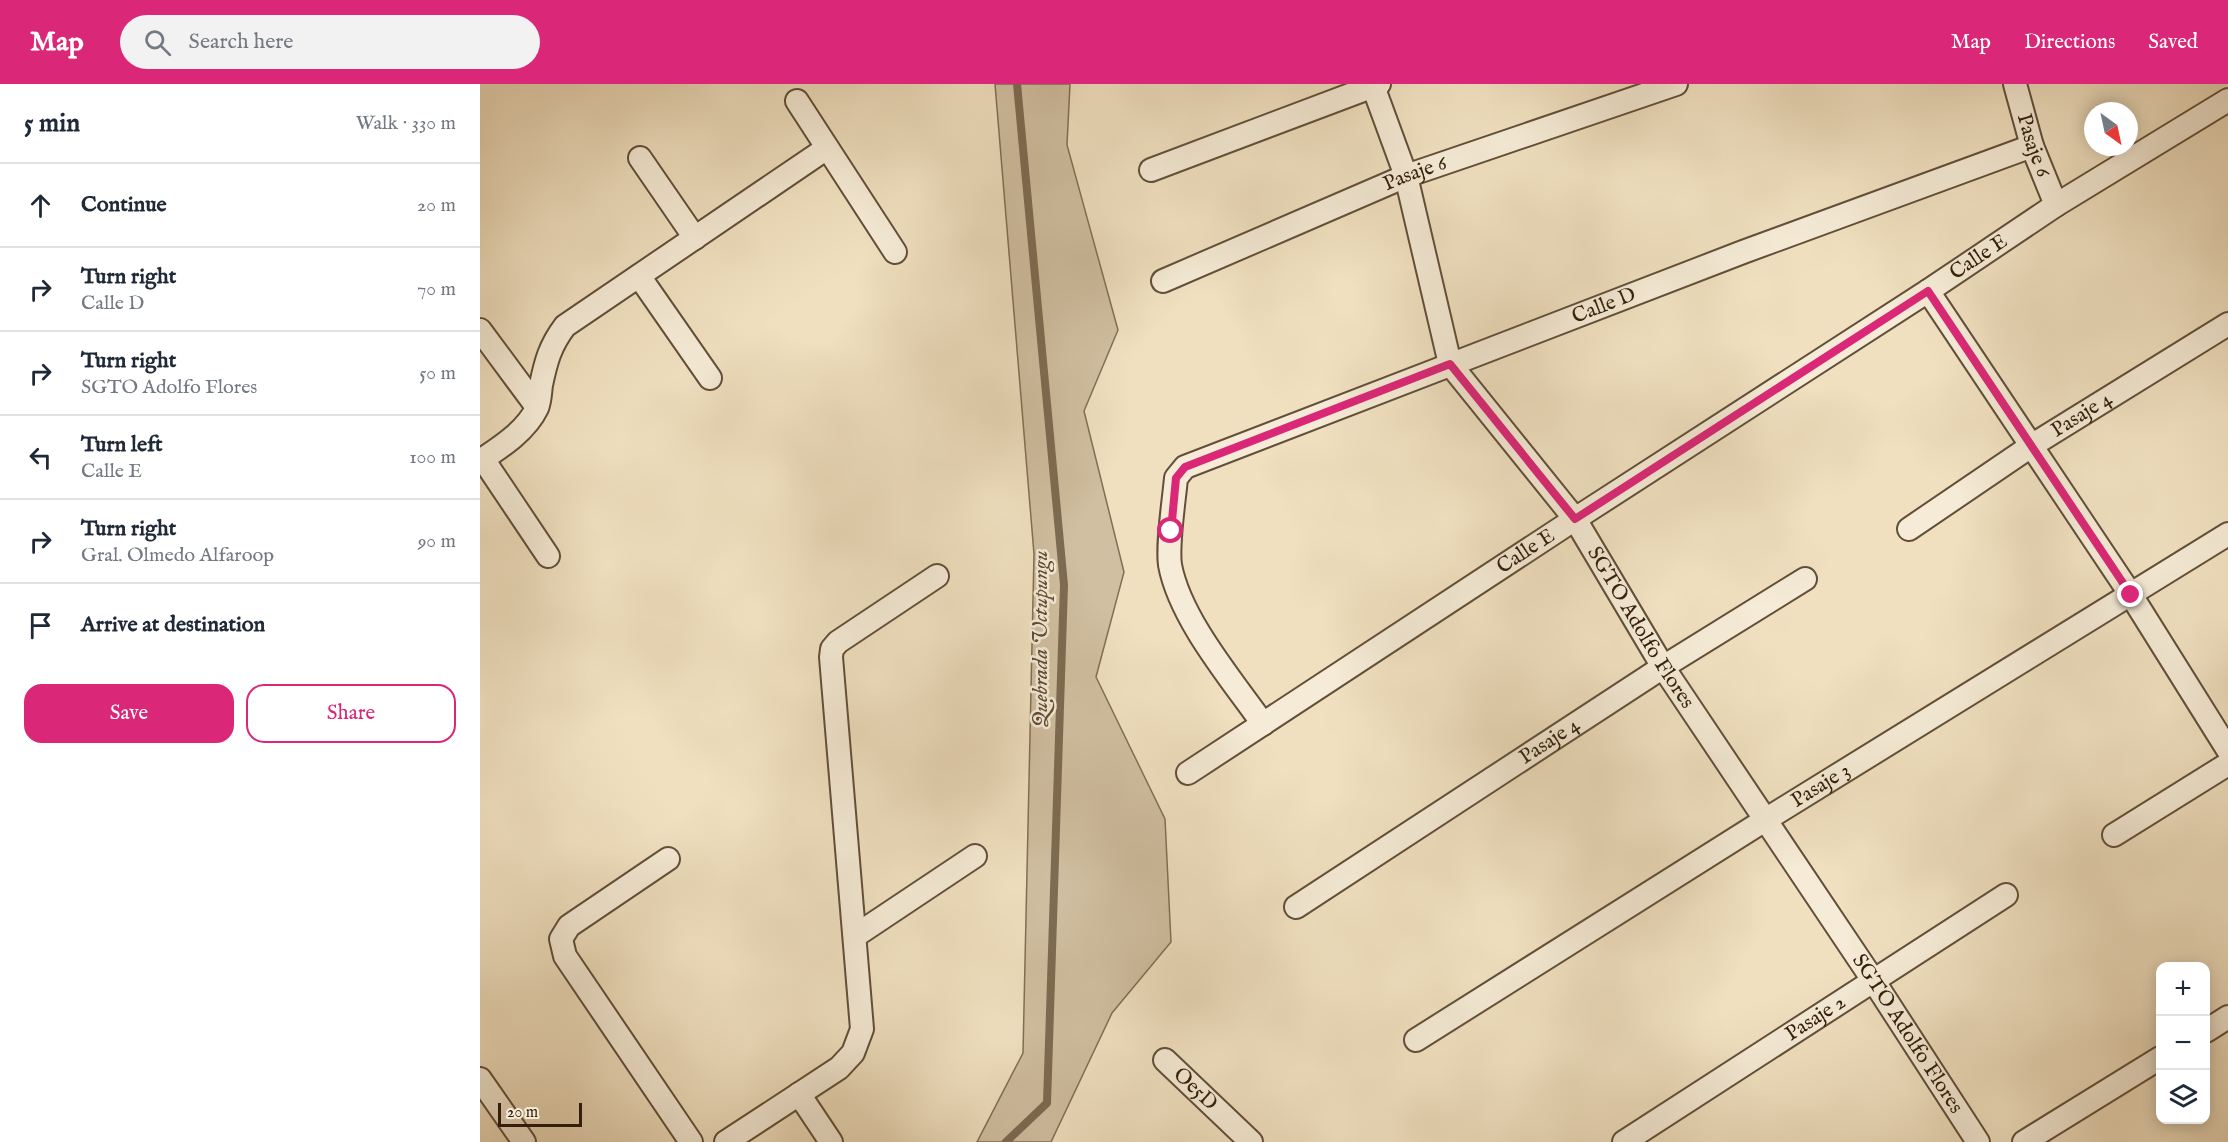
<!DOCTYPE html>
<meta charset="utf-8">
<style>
:root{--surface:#fff;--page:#f2f2f3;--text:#1f2937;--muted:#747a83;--line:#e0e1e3;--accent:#db2777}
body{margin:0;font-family:"IM FELL English",serif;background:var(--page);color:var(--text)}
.controls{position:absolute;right:18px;bottom:18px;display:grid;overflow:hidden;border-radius:12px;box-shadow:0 3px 15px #0003}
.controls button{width:54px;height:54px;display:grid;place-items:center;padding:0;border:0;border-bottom:2px solid var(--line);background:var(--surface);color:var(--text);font:30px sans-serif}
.compass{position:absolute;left:1604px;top:18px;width:54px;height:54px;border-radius:50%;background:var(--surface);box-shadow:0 3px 15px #0003;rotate:147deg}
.scale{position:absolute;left:18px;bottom:15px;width:84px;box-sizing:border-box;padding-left:6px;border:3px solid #331f0c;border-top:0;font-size:16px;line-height:21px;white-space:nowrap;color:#331f0c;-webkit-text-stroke:4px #f5ebd6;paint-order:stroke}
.stop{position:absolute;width:18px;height:18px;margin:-14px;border:4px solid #db2777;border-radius:50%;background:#fff}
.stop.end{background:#db2777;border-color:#fff;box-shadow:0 2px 6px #0008}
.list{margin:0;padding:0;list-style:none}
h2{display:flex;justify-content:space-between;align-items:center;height:78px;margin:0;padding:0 24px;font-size:26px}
h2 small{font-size:20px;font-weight:400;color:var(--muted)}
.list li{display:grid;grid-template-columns:39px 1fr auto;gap:18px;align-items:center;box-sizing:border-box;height:84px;padding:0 24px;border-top:2px solid var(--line)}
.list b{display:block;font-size:22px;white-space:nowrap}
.list p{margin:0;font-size:20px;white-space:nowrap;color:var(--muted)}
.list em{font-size:20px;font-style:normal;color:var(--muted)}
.actions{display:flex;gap:12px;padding:18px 24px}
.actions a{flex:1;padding:14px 0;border:2px solid var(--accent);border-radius:18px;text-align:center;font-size:21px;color:var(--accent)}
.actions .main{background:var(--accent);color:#fff}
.icon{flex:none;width:33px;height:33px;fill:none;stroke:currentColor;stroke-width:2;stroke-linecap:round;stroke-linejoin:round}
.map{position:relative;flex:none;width:1748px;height:1058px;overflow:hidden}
header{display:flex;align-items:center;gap:36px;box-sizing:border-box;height:84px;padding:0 30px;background:var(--accent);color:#fff}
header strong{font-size:28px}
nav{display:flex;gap:33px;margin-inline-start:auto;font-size:21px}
.search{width:420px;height:54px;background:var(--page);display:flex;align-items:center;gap:15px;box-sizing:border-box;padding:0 21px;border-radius:33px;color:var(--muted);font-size:22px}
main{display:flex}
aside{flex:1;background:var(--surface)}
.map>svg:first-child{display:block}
</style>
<header>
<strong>Map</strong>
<div class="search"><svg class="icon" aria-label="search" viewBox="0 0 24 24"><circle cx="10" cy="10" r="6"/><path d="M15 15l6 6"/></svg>Search here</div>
<nav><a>Map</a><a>Directions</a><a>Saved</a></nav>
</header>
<main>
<aside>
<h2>5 min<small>Walk · 330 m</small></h2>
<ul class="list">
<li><svg class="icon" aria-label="ahead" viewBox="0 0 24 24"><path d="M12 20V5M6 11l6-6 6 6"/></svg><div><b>Continue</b></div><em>20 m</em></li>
<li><svg class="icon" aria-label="right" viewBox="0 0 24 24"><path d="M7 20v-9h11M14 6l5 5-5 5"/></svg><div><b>Turn right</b><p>Calle D</p></div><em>70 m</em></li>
<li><svg class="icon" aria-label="right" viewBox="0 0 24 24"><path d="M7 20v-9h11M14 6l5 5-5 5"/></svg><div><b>Turn right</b><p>SGTO Adolfo Flores</p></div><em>50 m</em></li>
<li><svg class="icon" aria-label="left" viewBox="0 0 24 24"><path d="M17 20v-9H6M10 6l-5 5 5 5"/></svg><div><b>Turn left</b><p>Calle E</p></div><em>100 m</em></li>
<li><svg class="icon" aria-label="right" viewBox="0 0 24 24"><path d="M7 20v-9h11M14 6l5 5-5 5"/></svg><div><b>Turn right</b><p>Gral. Olmedo Alfaroop</p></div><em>90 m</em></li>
<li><svg class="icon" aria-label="arrive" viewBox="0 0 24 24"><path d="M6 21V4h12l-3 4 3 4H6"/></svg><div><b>Arrive at destination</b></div></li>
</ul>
<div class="actions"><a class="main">Save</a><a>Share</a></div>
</aside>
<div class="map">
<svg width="1748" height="1058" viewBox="0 0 1748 1058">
<rect width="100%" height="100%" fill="#f0e0c0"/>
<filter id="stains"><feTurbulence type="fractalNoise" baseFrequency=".00333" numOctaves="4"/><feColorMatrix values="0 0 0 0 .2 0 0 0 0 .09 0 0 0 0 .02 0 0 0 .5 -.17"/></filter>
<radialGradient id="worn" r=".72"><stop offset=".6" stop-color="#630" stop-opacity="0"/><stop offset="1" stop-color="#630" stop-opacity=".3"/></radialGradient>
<path fill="#d0bfa1" stroke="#826f56" stroke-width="1.5" d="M515,0H590L587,61L638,246L604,327L644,488L616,593L685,735L691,858L632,929L571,1058H497L543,969L554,470Z"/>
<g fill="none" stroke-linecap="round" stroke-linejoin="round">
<path stroke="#7e6b53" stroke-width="8" d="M526,1058L567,1019L584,501L537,0"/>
<defs>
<g id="street">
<path id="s1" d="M1535,0L1552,62L1576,121"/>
<path id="s2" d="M893,2L926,92L970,280L1095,435L1183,583L1393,896L1498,1058"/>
<path d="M317,17L415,168"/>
<path d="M160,74L215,154"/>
<path d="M671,86L899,0"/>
<path d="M159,192L230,294"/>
<path id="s3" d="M683,197L926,92L1196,0"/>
<path d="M1448,207L1651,511L1748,666"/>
<path d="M0,246L57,323"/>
<path d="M3,375L68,472"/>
<path d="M0,377C21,363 46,347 57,324C60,317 60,308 61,301C66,277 70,262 85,242L347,64"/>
<path id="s4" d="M1429,445L1551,362L1748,240"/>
<path id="s5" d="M783,640C752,596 700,535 690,481C687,460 694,417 696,394L705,383L1263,168L1552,62"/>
<path id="s6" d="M708,689L1095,435L1448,207L1576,121L1748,16"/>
<path d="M1634,751L1748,680"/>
<path d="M188,775L89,842L81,855L85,872L211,1058"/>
<path id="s7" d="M816,823L1183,583L1325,495"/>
<path d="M375,852L495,772"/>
<path d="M1726,947L1748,933"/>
<path id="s8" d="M936,956L1285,736L1748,450"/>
<path id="s9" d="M685,976L771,1058"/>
<path d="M0,995L44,1058"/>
<path d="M319,1010L351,1058"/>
<path d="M246,1058L359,984L373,969L382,945L351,573L352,565L358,558L457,492"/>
<path id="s10" d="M1144,1058L1526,811"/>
<path d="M1544,1058L1680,974"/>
</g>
</defs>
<use href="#street" stroke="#624f39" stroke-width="26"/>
<use href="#street" stroke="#f5ebd6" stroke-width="22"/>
</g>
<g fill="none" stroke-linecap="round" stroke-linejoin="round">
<path stroke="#db2777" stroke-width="8" d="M691,447L696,394L705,383L970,280L1095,435L1448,207L1651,511"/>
</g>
<g text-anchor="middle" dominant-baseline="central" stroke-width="5" stroke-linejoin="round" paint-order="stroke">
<g font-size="21" fill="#331f0c" stroke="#f5ebd6">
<text stroke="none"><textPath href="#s1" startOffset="64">Pasaje 6</textPath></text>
<text stroke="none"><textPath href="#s3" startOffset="274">Pasaje 6</textPath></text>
<text stroke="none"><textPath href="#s6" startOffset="944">Calle E</textPath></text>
<text stroke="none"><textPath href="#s5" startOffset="736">Calle D</textPath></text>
<text stroke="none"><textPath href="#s4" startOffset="207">Pasaje 4</textPath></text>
<text stroke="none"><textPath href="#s6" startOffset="404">Calle E</textPath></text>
<text stroke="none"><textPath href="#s2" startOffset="615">SGTO Adolfo Flores</textPath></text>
<text stroke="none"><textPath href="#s7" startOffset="303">Pasaje 4</textPath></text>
<text stroke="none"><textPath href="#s8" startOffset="478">Pasaje 3</textPath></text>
<text stroke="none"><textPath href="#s10" startOffset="228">Pasaje 2</textPath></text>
<text stroke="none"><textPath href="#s2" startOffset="1101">SGTO Adolfo Flores</textPath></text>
<text stroke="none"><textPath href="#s9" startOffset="42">Oe5D</textPath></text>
</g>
<g font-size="22" font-style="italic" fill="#5f4b36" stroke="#f5ebd6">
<text transform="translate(561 555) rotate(-90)">Quebrada Uctupungu</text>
</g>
</g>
<rect width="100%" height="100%" filter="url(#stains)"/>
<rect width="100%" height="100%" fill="url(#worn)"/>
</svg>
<div class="controls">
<button>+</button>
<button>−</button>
<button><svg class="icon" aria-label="layers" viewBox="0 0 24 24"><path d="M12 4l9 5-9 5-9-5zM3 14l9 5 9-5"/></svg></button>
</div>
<svg class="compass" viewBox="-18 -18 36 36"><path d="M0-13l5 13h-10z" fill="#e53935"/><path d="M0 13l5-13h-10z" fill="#747a83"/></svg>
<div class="scale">20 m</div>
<div class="stop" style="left:691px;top:447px"></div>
<div class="stop end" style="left:1651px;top:511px"></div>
</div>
</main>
